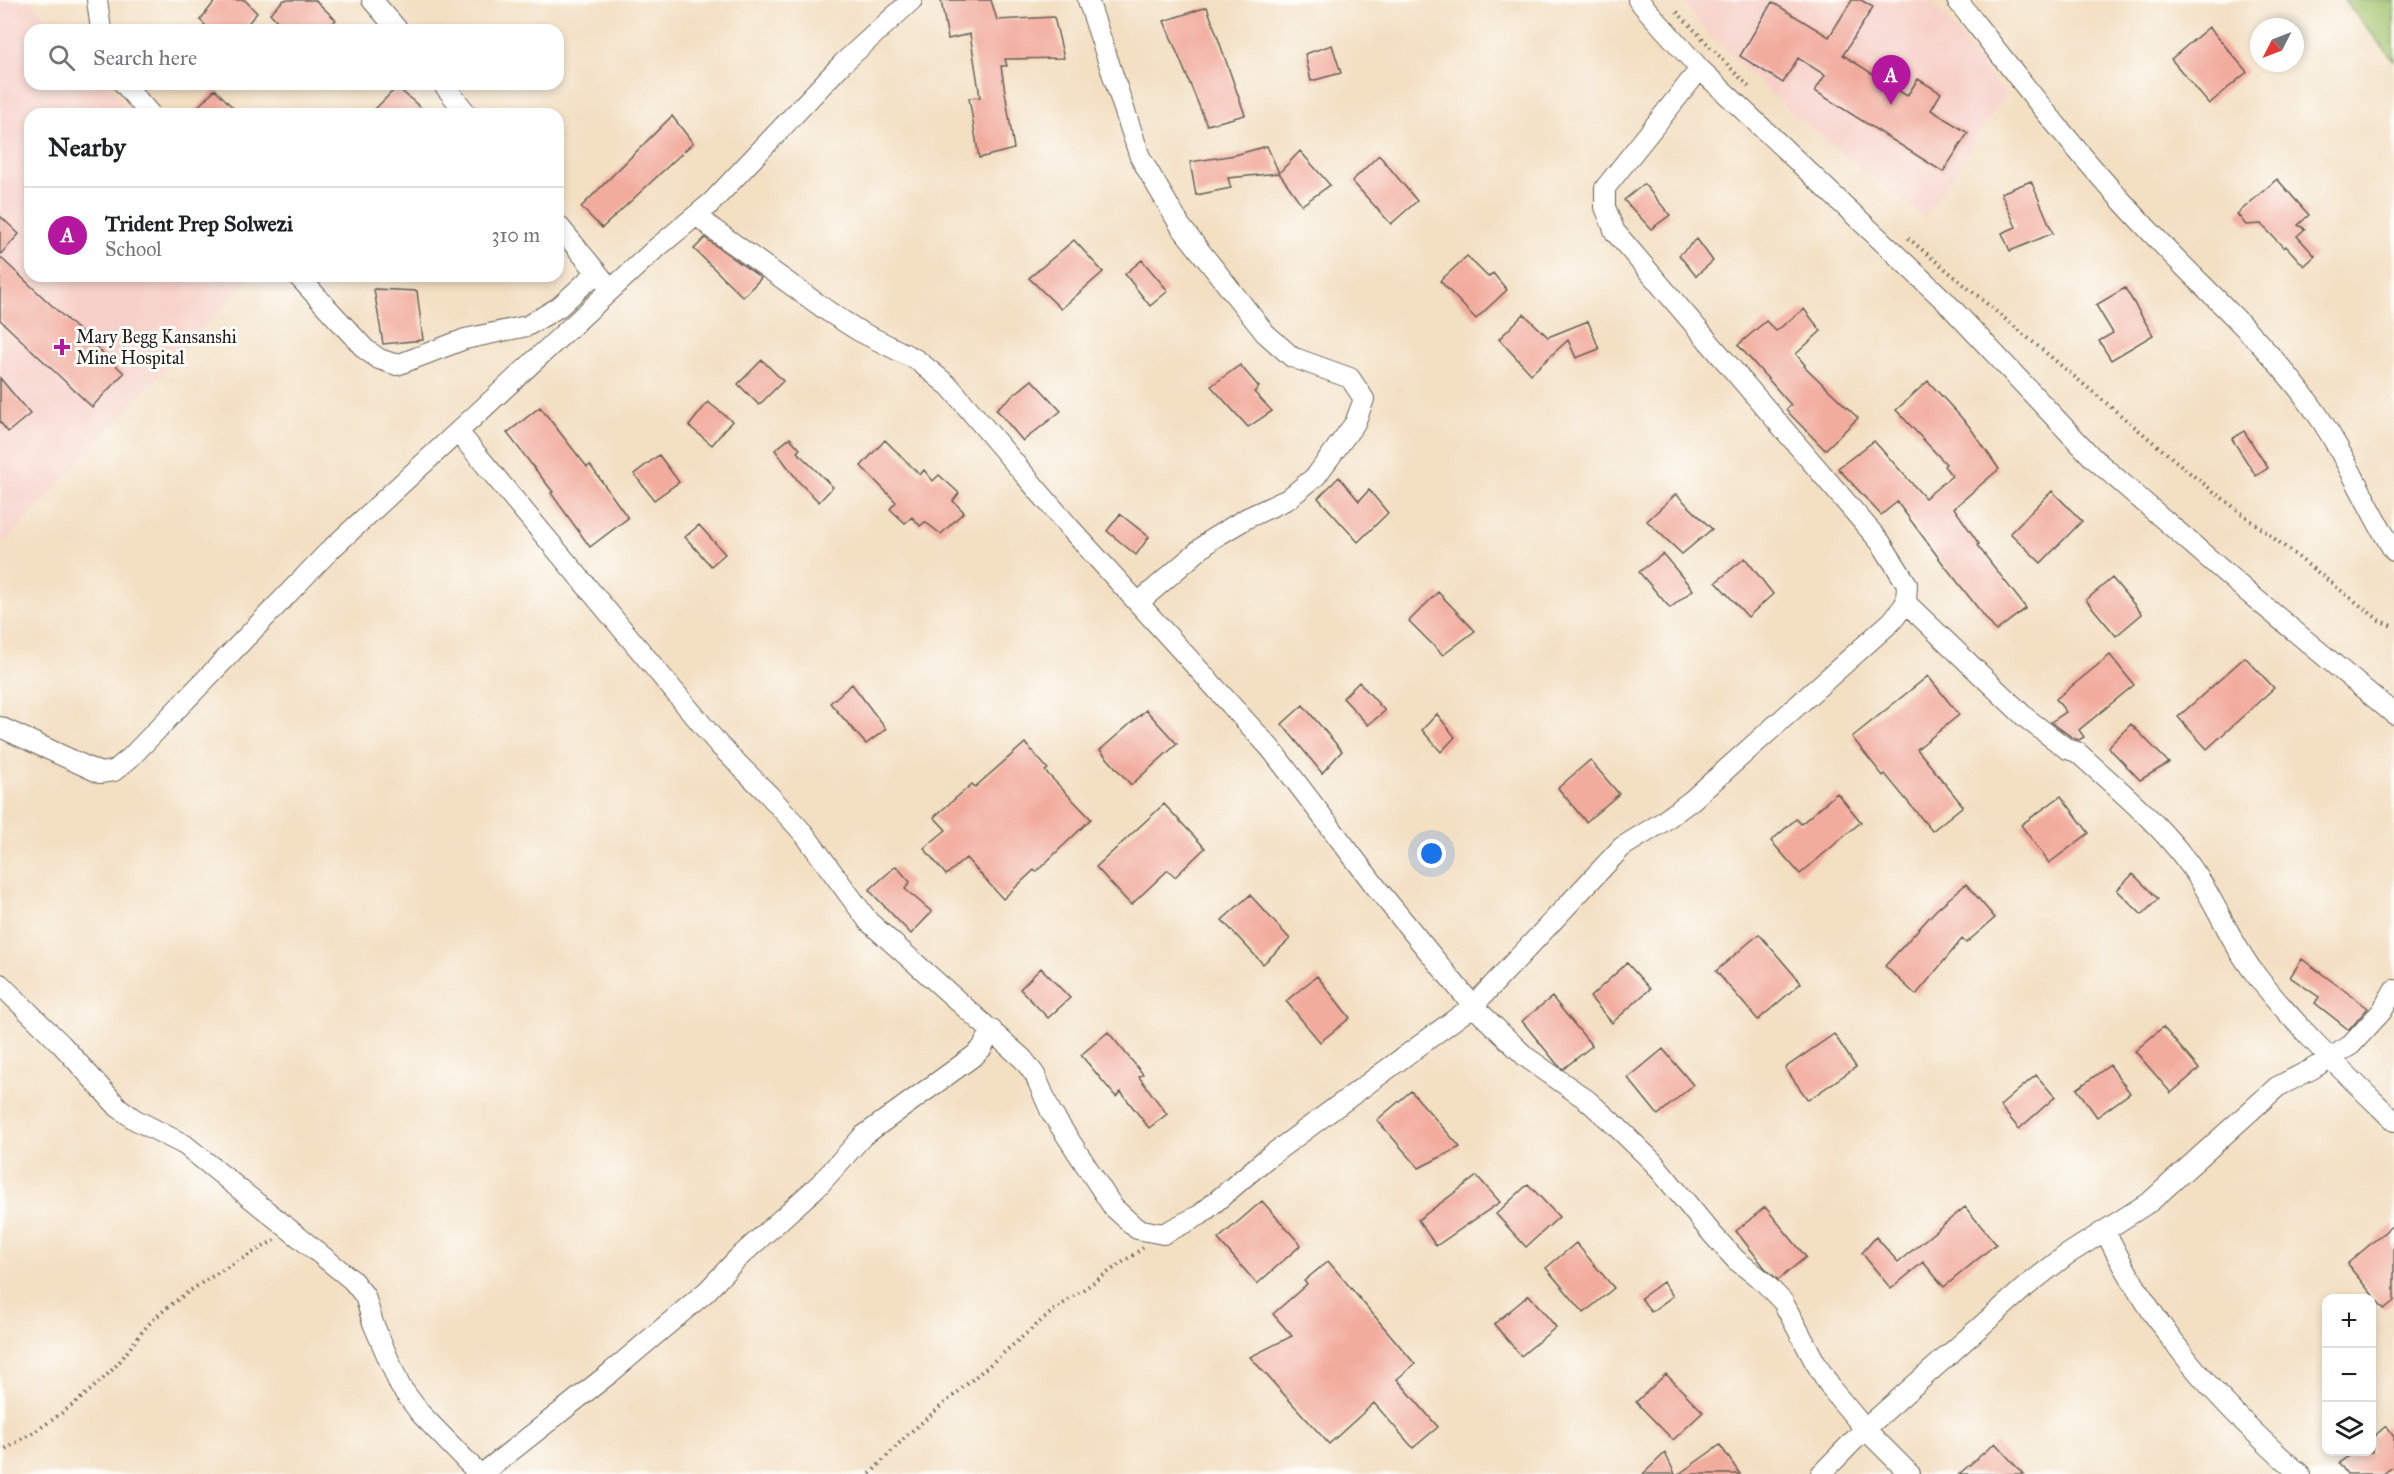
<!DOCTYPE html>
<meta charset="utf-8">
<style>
:root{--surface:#fff;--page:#f6f6f6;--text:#202124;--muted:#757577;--line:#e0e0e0;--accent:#b5179e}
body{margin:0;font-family:"IM FELL Great Primer",serif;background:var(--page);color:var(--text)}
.controls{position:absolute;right:18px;bottom:18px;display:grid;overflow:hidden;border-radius:12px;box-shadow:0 3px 9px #0003}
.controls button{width:54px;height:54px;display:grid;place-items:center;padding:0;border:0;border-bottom:2px solid var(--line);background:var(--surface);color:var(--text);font:30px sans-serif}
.compass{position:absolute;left:2250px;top:18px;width:54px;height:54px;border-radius:50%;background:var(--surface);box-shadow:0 3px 9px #0003;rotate:228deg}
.you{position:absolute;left:1432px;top:854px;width:21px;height:21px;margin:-15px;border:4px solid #fff;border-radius:50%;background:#1a73e8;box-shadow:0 0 0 9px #1a73e833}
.badge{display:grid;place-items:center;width:39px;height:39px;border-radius:50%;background:var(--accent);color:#fff;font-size:20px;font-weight:700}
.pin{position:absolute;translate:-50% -50px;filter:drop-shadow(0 2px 3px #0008)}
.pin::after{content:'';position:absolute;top:32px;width:21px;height:18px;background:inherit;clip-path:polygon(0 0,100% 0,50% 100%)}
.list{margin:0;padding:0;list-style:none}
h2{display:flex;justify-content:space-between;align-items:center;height:78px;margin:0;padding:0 24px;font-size:26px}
h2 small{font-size:20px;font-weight:400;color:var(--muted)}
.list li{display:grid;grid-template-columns:39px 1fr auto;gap:18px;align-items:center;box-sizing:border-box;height:96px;padding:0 24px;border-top:2px solid var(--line)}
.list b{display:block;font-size:22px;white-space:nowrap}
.list p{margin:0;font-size:20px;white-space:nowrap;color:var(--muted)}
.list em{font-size:20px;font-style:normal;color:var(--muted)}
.icon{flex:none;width:33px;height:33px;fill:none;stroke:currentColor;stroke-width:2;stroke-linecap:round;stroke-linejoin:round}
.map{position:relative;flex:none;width:2394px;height:1474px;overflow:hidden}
.search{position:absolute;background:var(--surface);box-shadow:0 3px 9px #0003;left:24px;top:24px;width:540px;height:66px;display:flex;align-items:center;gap:15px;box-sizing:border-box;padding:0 21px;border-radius:18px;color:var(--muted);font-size:22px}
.panel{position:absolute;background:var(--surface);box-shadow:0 3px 9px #0003;left:24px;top:108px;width:540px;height:174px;border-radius:18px}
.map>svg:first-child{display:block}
</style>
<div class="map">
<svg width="2394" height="1474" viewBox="0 0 2394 1474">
<rect width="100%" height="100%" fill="#fdfcf7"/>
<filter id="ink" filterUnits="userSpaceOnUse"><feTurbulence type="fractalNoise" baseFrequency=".0167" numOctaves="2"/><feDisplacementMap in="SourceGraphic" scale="12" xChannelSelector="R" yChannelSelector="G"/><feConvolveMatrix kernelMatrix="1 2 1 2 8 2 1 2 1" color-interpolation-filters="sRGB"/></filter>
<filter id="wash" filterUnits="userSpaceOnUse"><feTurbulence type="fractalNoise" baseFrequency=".008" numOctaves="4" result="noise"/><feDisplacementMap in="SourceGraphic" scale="24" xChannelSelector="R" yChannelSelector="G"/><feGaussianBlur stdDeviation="1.35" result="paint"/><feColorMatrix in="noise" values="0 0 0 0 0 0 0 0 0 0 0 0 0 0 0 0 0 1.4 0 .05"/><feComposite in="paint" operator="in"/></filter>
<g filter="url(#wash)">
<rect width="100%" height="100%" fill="#f3dfc2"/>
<path fill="#f7d1c9" d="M0,0H30L57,30H30V84H107L134,114H30V276H252L5,542L0,537Z
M1682,0H1931L2005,95L1925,218L1793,114L1710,36Z"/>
<path fill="#a1c36c" stroke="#5e7044" stroke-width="1.5" d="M2344,0H2394V61Z"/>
<g id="blocks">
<path fill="#f2ac9e" d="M216,0H245L257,13L242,30H210L200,20Z
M284,0H315L336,20L326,30H285L270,13Z
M941,0H991L997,20L1054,17L1064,58L1005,59L1007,66H1001L1014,149L979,158L969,98L980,97L970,34L948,39Z
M1852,0H1861L1873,7L1843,55L1907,96L1918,79L1941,93L1931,110L1968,133L1943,172L1815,91L1825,75L1798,58L1783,83L1740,56L1772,2L1829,37Z
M1207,7L1245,115L1207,125L1164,21Z
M2209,27L2247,72L2209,104L2171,59Z
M1332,45L1341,73L1311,81L1305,54Z
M397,87L428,114H370Z
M215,89L239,114H191Z
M672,116L693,143L602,228L581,207Z
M1267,146L1279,173L1228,178L1231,188L1196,195L1190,162L1235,155Z
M1300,151L1330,185L1302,205L1279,173Z
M1379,155L1417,201L1391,224L1352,181Z
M2277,179L2309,215L2298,225L2305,229L2297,236L2315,256L2304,266L2286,246L2284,248L2261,224L2246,225L2237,214Z
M2031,181L2053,233L2010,251L2002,233L2016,227L2001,193Z
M1644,184L1670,215L1651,229L1624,200Z
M0,216L19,234L0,255Z
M705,238L761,278L743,297L694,249Z
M1697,239L1713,261L1696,276L1679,255Z
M1074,240L1103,272L1061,309L1029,278Z
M1467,256L1488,277L1493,273L1507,290L1476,319L1440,281Z
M0,257L124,373L92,407L0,320Z
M1142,260L1168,291L1150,306L1125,274Z
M2125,288L2153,335L2111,360L2099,341L2113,333L2096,305Z
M374,289L417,291L423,340L383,344Z
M1804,309L1821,331L1796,354L1805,365L1804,366L1858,418L1825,450L1786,410L1791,405L1738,345L1766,321L1776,331Z
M1524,314L1548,337L1588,321L1599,349L1576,358L1568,340L1531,374L1499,339Z
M762,360L783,381L759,405L738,384Z
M1240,365L1259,387L1254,392L1272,411L1248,427L1211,386Z
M0,378L30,414L8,432L0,422Z
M1032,380L1061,411L1023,441L996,409Z
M1928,381L1969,426L1999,469L1954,508L1979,544L1977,545L2026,608L1996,631L1944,565L1897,502L1881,515L1838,468L1874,441L1925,498L1952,476L1944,466L1946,464L1896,410Z
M708,402L732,421L712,445L689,426Z
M540,407L587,467L590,465L628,518L590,547L551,493L553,492L507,433Z
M2244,431L2268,468L2256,476L2232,439Z
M790,438L800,449L797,452L833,487L819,502L799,482L775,450Z
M885,440L920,475L924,470L933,481L939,475L959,493L953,501L964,512L941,534L925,522L920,526L912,517L905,523L890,509L896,502L861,466Z
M659,455L679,482L654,500L634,474Z
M1339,477L1359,501L1369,490L1388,513L1358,542L1318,498Z
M2052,491L2082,521L2041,563L2010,533Z
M1676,494L1712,529L1682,554L1647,521Z
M1120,514L1149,537L1136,555L1107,531Z
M699,525L725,554L711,566L685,537Z
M1663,554L1693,590L1670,608L1639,572Z
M1745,558L1773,594L1748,617L1716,582Z
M2112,578L2142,614L2116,636L2086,600Z
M1438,592L1475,631L1443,655L1409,621Z
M2110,655L2134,685L2079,730L2084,737L2079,740L2073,738L2051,722L2066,712L2056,699Z
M2245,657L2274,688L2207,749L2178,717Z
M1928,676L1959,715L1917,749L1963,806L1932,831L1885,774L1883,776L1852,737Z
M1359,682L1385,711L1368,725L1343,698Z
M852,684L886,729L866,744L830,703Z
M1303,705L1342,751L1322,773L1282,724Z
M1146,710L1177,744L1131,785L1100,750Z
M1437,714L1455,737L1441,752L1422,730Z
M2131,724L2169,763L2140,780L2108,747Z
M1025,743L1048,769L1045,771L1091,819L1036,872L1034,870L1003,899L966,858L946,875L924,848L946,830L934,817L972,784L975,787Z
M1590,760L1619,794L1586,822L1558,788Z
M1837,793L1861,822L1800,874L1771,841L1796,819L1801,824Z
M2061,796L2089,833L2049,863L2021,825Z
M1164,804L1205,848L1175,877L1168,870L1131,905L1096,867Z
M896,866L910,882L905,889L932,912L911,934L869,890Z
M2133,874L2158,899L2142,915L2117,890Z
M1966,884L1995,918L1966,943L1962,939L1916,995L1885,966L1936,910Z
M1250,895L1290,939L1263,964L1222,920Z
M1759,934L1801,983L1758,1020L1716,971Z
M2302,959L2368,1008L2349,1030L2315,1003L2319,997L2290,977Z
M1627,963L1650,989L1612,1023L1590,997Z
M1041,968L1070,998L1048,1018L1020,989Z
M1317,976L1350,1018L1320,1042L1286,1001Z
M1552,997L1592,1046L1563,1069L1557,1064L1522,1021Z
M2163,1027L2199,1069L2171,1093L2135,1051Z
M1108,1032L1143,1074L1139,1077L1167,1114L1149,1128L1121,1092L1116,1097L1081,1055Z
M1834,1034L1856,1067L1808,1100L1785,1068Z
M1663,1049L1693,1085L1658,1115L1628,1078Z
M2110,1065L2130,1093L2097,1117L2077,1089Z
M2036,1075L2055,1097L2019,1129L2000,1106Z
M1411,1091L1460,1147L1419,1168L1377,1120Z
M1477,1176L1500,1202L1436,1246L1418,1220Z
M1528,1184L1559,1217L1526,1247L1496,1214Z
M1262,1201L1301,1245L1257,1284L1218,1239Z
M1765,1207L1806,1257L1778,1280L1765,1268L1736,1231Z
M1965,1207L1996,1244L1944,1287L1923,1262L1891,1289L1862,1253L1876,1237L1898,1262Z
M2394,1224V1301L2384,1309L2347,1264Z
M1576,1243L1614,1288L1584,1313L1546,1268Z
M1328,1261L1415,1364L1397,1379L1438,1427L1413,1448L1374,1403L1329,1444L1250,1357L1292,1336L1273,1314L1307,1284L1304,1281Z
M1663,1282L1673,1296L1651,1312L1641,1298Z
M1529,1295L1556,1327L1521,1356L1494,1324Z
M1666,1374L1703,1412L1673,1440L1636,1402Z
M2386,1426L2394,1437V1466L2383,1474H2347L2339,1463L2354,1452H2372V1438Z
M1995,1443L2023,1474H1959Z
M1720,1445L1740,1474H1679Z
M1665,1453L1675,1474H1643Z"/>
</g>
</g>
<g filter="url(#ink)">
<use href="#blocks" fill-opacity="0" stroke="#676056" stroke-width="1.5"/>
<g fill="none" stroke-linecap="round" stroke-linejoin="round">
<defs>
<path id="street" d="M97,0L101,30
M372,0L398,30
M1088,0L1140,157L1181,227L1265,333L1292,357L1350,378L1364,399L1355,423L1316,476L1288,499L1247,518L1212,539L1138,603
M1638,0L1700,69L1946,302L2092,457L2245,590L2394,714
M1957,0C2017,76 2076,153 2143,224C2198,284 2262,338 2310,404C2344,450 2364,503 2394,551
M124,84L150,114
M443,84L467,114
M697,215L713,229L829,312L859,331L917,360L950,387L1069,527L1271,749L1379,891L1473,1006L1526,1057L1587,1100L1615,1125L1653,1162L1713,1235L1736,1260L1763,1281L1783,1302L1815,1362L1833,1391L1865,1429L1910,1474
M558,225L604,281
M298,276L365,349L379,359L397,365L465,339L527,326L559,307L597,272
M458,432L719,745L769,795L805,835L869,922L1023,1059L1035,1075L1051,1112L1113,1207L1137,1229L1163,1234L1200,1215L1267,1158L1473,1006L1622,847L1661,823L1692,800L1892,621L1906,603L1907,584L1881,543L1615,232L1605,207V188L1700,69
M1906,603L2026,718L2067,749L2077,752C2119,790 2167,829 2198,877C2219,909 2232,945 2256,975C2297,1028 2346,1074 2394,1121
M0,727L100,773L114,771L130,758L330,550L653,251L711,203L843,63L912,0
M0,984L61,1044L118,1107L134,1119L185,1145L352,1280L365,1296L373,1323L400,1386L420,1413L479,1474
M2105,1231C2154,1330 2217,1402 2300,1474
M482,1474L610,1373L707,1291L737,1259L820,1184L863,1136L975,1055L982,1048L992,1030
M1821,1474L1865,1429L2024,1288L2065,1256L2151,1201L2277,1087L2312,1069L2351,1045L2382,1011L2394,990"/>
</defs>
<use href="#street" stroke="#676056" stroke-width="22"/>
<path stroke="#676056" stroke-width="4" stroke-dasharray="1.5 4.5" stroke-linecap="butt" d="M1677,12L1749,87
M1908,238L2195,477L2379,620L2394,627
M0,1447L5,1449C44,1428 81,1401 112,1370C127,1355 137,1335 153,1320C189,1287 233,1264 275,1240
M870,1474L906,1436L1054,1310L1143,1248"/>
<use href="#street" stroke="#fff" stroke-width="20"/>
</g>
</g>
<path fill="#b5179e" stroke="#fdfcf7" stroke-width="2" d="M59 338h6v6h6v6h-6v6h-6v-6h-6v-6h6z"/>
<g text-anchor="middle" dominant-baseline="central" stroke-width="6" stroke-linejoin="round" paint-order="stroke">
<g font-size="18" fill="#1c1c1c" stroke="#fdfcf7" text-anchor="start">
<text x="76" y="337">Mary Begg Kansanshi<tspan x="76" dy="21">Mine Hospital</tspan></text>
</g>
</g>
</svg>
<div class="controls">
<button>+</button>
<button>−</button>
<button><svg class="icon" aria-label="layers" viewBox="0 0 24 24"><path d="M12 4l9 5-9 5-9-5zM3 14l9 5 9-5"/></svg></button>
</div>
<svg class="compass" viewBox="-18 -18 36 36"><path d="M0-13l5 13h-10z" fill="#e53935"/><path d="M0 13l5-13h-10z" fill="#757577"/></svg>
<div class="you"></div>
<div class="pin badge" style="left:1891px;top:105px">A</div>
<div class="search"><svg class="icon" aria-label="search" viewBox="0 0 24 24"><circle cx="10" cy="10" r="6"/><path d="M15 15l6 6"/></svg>Search here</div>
<section class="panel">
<h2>Nearby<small></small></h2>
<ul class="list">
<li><span class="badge">A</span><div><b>Trident Prep Solwezi</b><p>School</p></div><em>310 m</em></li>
</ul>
</section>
</div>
